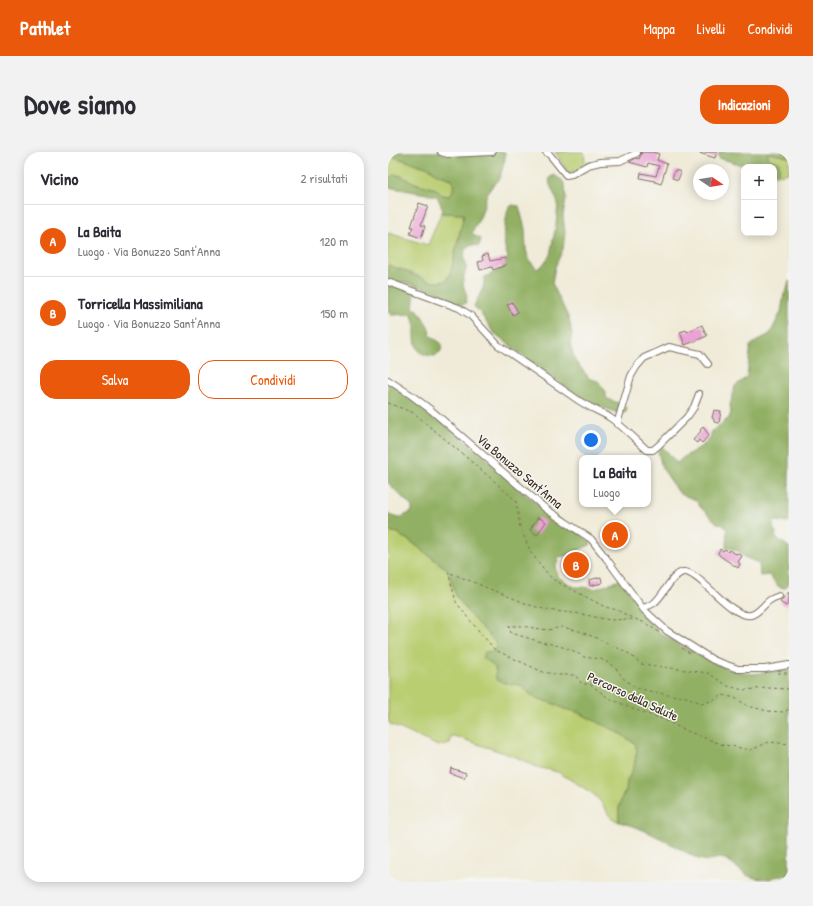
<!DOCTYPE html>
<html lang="it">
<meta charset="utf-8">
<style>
:root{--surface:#fff;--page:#f2f2f3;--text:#2b2b33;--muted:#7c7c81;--line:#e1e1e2;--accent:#ea580c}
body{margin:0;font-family:"Patrick Hand",sans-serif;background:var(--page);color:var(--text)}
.controls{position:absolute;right:12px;top:12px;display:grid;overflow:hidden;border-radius:8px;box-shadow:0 2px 10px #0003}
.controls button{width:36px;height:36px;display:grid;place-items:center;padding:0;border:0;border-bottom:1px solid var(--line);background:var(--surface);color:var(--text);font:20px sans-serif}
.compass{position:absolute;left:305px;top:12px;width:36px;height:36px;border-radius:50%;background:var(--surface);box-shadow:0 2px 10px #0003;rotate:102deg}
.you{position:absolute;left:203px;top:288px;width:14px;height:14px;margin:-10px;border:3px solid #fff;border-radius:50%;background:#1a73e8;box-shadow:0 0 0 6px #1a73e833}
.badge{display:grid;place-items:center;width:26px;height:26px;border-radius:50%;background:var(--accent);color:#fff;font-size:13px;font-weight:700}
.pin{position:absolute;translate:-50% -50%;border:2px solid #fff;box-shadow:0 1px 4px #0006}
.popup{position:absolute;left:191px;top:303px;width:72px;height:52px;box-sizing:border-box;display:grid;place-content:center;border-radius:8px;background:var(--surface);filter:drop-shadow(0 1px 3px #0005);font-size:13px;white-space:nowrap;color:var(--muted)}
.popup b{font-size:15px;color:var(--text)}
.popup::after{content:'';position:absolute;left:50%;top:100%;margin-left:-8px;border:8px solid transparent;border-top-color:var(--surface)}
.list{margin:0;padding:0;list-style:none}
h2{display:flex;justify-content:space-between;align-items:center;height:52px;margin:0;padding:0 16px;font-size:17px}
h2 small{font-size:13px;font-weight:400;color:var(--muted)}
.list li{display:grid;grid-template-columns:26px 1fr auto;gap:12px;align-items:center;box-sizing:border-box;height:72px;padding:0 16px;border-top:1px solid var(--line)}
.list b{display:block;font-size:15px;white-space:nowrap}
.list p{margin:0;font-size:13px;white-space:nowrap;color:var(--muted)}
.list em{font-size:13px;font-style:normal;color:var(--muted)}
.actions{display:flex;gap:8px;padding:12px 16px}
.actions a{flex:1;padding:9px 0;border:1px solid var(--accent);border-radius:16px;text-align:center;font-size:14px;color:var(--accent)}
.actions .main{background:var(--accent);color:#fff}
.map{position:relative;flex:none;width:401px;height:730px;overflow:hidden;border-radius:16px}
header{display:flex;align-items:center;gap:24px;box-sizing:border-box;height:56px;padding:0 20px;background:var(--accent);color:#fff}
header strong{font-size:19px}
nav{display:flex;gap:22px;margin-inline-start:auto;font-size:14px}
.intro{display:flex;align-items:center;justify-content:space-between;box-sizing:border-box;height:96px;padding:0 24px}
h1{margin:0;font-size:28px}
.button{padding:10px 18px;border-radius:16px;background:var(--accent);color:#fff;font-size:14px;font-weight:700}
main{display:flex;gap:24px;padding:0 24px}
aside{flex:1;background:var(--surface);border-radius:16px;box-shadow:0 2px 10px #0003}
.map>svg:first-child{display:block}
</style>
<header>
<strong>Pathlet</strong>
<nav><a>Mappa</a><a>Livelli</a><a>Condividi</a></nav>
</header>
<div class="intro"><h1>Dove siamo</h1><a class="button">Indicazioni</a></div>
<main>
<aside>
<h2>Vicino<small>2 risultati</small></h2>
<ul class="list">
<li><span class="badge">A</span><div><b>La Baita</b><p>Luogo · Via Bonuzzo Sant'Anna</p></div><em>120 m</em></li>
<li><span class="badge">B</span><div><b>Torricella Massimiliana</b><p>Luogo · Via Bonuzzo Sant'Anna</p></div><em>150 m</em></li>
</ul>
<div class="actions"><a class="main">Salva</a><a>Condividi</a></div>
</aside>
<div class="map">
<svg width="401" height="730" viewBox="0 0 401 730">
<rect width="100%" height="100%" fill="#f6f6f2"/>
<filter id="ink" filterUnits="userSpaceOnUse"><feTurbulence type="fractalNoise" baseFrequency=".025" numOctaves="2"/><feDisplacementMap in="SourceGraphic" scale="8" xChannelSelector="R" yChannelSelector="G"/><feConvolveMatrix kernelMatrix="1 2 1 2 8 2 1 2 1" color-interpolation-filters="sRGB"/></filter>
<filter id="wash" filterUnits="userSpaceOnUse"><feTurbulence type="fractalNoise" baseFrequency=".012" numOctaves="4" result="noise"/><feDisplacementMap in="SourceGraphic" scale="16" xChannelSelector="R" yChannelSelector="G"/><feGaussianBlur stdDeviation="0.9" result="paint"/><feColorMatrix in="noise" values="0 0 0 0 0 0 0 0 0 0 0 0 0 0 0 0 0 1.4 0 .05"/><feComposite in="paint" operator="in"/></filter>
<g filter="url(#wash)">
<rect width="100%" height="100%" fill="#f0ebd8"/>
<path fill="#b9cd71" stroke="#7a7c48" d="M167,0H196L197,10C192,16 186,21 178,20L177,15Z
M379,1L401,5V21L388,23L391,20L384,8L381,7Z
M0,3L41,16L49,22L64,27C65,35 67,38 62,44L54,43L48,37L27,31L6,23L0,27Z
M53,61L76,62L63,119L61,124L57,129C44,133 35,126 24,122C16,118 8,116 0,113V81L40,93Z
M0,379L11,381L14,385L21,388L60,418L68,444L82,463L108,491L107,499H101L108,519L117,531L132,533L147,546L167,552L176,557L187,559L230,580L247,592L249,598L246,615L239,629L238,639L234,645L231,656V670L223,666L213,650L204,641L170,620L149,615L128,605L66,584H63L62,591L50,594L2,572L0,568Z"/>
<path fill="#92b063" stroke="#666d40" d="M0,0H117V7L111,28L105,33L99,42L93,63L84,81L87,84L93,87L91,94L84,93L77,97L76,108L78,110C80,117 75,123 75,130C75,139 82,142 77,152H71L59,149L49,140L16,130L10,131L27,140L25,156L30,158L40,174L43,184L54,192L53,199L47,204C26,204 27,191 27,175C26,171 25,166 24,162L3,163L0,160V113C8,116 16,118 24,122C35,126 44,133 57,129L61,124L63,119L76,62L53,61L55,58L49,44L0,35V27L6,23H11L27,31L48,37L54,43L62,44L66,36L64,27L49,22L41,16L0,3Z
M331,0H401V5L379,1L381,7L391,10V20L388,23L386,22V15H360L331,6L330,4Z
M166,23L174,28L177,34L178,47L175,64L177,80L175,97L167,115L164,131L181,167L184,182L182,192L187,209L202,227L210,229L218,240V246C225,250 233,251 239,256L238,260L233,262L202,251L147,213L105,180L93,162L86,154L95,136L97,125L114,117L120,105C113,90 117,72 120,57L124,53L131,54L137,77L138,98L141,108L149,117L154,114L162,103L168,73L170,51L162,33L161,26Z
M401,129V370L386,369L385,376L388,381L387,385L401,395V431L397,436L391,435L381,423L372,424L371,411L356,405C352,398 345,397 338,395L339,379L336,373L330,372L313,356L308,348L292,342L274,316L270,299L274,295C281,300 283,306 289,311L296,305L314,294L322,287L324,279L341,266L343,260L342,253L347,234L359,225L362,200V194L372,187L382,182L393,160L396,142L399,138Z
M0,230L13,237L96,304L135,341L203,390L202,393L176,404L170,405V410L167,415L170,425L187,435H195L207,437L229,429L232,426L259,466L272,481L297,496L340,517L352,520L364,522L401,518V723L386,725L382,727C376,727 367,727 361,724C353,721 347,712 339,708C330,703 324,710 315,708C308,707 302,702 296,699C274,688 255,675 231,670V656L234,645L238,639L239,629L246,615L249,598L247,592L230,580L187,559L176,557L167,552L147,546L132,533L117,531L109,528L107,524C110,514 103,511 94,506L97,500L107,499L108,491L82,463L68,444L60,418L21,388L14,385L11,381L0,379V361L4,364L11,366L24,360V355L0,331Z"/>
<g id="blocks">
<path fill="#eaa3d4" d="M254,0H265L271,2L269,8L279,12L273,32L267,30V29L252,26L253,21L268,24L271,14L260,11L259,15L241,10L248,6L251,7Z
M311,0H329L327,6L311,1Z
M287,18L293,20L290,28L284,26Z
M31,51L40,54L33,73L37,74L33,86L22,82L25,75H23Z
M100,102L102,109L117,106L118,113L105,118L104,115L92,118L90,110L95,109L94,104Z
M124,150L130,160L125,163L119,153Z
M314,173L319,184L297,193L292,180L298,178L299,180Z
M326,258L333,259L331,271L326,270V267L324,266Z
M315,275L321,283L314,291L311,288L309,291L305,288L313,279L312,278Z
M150,365L158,370L149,383L142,378Z
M229,373L237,386L225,393L218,379Z
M332,397L335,399L337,397L340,400L341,398L348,402L349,401L354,404L350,410L352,412L350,416L332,404L330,401Z
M175 413a13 13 0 1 1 26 0a13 13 0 1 1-26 0Z
M213,425L214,431L202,434L201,428Z
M401,440V450L398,454L392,450Z
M63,616L78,621L76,626L62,621Z"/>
</g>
</g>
<g filter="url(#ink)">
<use href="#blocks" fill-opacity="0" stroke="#7a6e5f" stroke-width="1"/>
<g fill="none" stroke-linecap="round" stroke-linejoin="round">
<defs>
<path id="minor" d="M53,0L60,2L104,0
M158,0L162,3L178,23L184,22L200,13L212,10L232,9L249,1
M0,130L71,156L82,163L110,193L190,248C200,255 211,259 221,265C235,274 247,287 259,298H265L271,293L299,265L306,255L311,242
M0,228L23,243L43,258L158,357L203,387L218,406L256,458L279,479L325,508L350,517H377L401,513
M229,272L243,224L249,214L256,206L281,195L312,202L320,212
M255,456C258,455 263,453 266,451C276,443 283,423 295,420C310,417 343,467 363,463C371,461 376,452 382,448C385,446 388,445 391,444"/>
</defs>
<use href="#minor" stroke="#7a6e5f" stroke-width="8"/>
<path stroke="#7a6e5f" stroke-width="1" stroke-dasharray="3 3" stroke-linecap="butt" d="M0,251L26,261L105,328L128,349L132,375L143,401L164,427L217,455L229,458L246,467
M271,480L255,470L247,467L222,468L193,462L159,458L142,453L60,420L68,450L80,466L107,498L155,520L172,523H187L194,532H202L219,545L245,557L277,568L294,577L332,592L363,598L381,590L401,592
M294,496L303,502
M390,521H401
M401,537L380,536L355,538L340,534L320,521L253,512L240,501L211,487L191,479L174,475L160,478L133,474H121L123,481L153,490L168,493L184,498L196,505L213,507L226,514L236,527L248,536L280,543L299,545L313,551L325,549L335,543L347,546L360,554L379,559L396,560L401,557
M398,730L401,727"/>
<use href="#minor" stroke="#fff" stroke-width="6"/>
</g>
</g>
<g text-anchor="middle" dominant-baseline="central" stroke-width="3" stroke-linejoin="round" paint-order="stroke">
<g font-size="13" fill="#3b2a1e" stroke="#f6f6f2">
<text transform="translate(132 319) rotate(40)">Via Bonuzzo Sant'Anna</text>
<text transform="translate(245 544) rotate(25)">Percorso della Salute</text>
</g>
</g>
</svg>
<div class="controls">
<button>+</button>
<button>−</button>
</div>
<svg class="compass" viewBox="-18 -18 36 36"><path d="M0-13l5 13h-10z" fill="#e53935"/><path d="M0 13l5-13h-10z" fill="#7c7c81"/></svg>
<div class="you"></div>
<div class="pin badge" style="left:227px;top:383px">A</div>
<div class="popup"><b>La Baita</b>Luogo</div>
<div class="pin badge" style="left:188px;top:413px">B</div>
</div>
</main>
